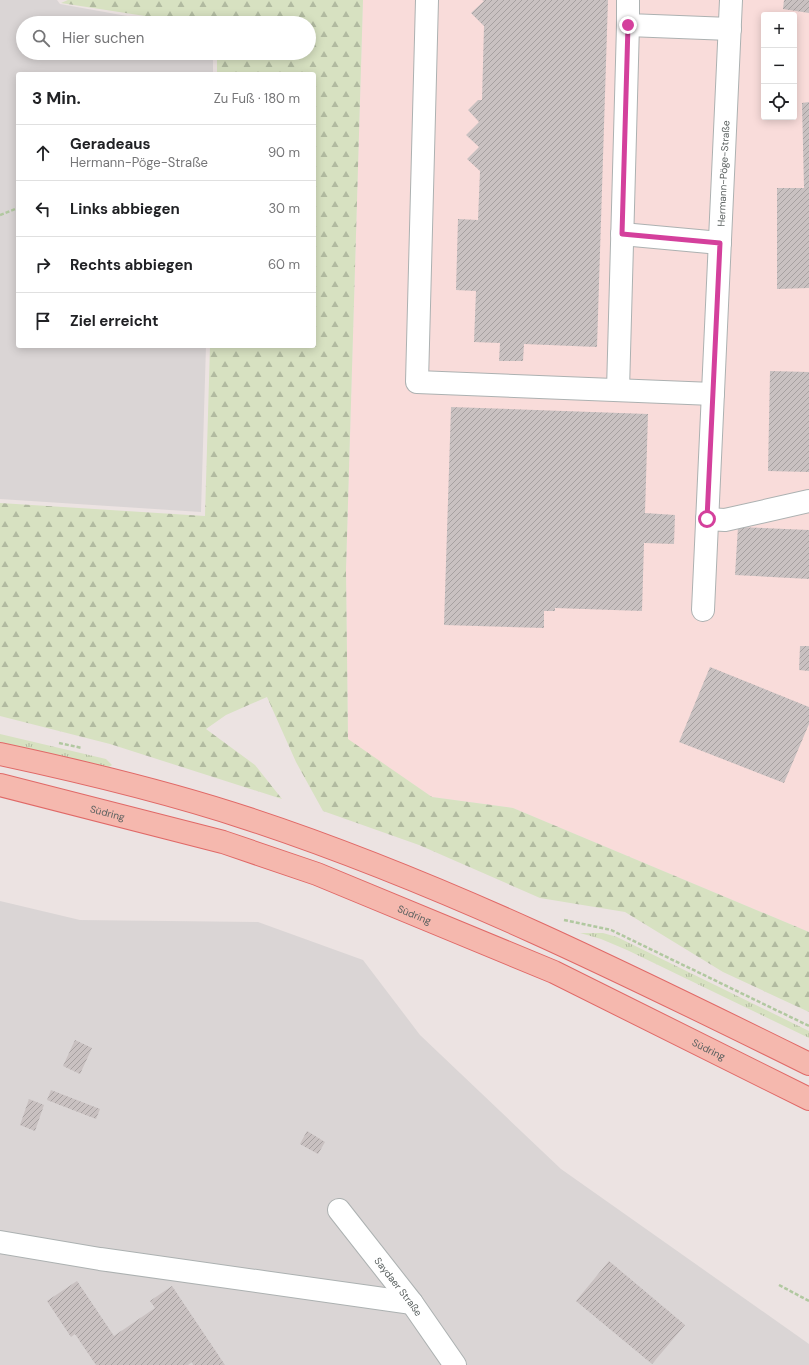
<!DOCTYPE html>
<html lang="de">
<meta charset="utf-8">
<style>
:root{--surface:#fff;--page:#f6f6f6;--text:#202124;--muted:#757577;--line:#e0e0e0}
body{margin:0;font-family:"DM Sans",sans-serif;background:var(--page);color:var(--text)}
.controls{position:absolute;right:12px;top:12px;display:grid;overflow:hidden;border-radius:4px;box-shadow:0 2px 10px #0003}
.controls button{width:36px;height:36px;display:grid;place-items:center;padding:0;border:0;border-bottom:1px solid var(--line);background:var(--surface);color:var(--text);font:20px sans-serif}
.stop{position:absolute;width:12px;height:12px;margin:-9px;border:3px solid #d4409c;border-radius:50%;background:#fff}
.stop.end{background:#d4409c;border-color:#fff;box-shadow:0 1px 4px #0008}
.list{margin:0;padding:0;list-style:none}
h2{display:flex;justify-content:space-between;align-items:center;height:52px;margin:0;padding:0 16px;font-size:17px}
h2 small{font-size:13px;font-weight:400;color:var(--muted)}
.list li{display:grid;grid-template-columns:26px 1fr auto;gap:12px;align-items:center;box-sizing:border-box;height:56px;padding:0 16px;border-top:1px solid var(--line)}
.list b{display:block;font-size:15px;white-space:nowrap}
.list p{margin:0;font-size:13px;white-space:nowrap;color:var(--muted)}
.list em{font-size:13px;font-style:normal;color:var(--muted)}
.icon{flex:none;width:22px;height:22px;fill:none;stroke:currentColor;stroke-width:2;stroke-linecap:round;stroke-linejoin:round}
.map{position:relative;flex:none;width:809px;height:1365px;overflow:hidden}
.search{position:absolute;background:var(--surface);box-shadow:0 2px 10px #0003;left:16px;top:16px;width:300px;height:44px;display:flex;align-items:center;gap:10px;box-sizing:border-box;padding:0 14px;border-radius:22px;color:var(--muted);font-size:15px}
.panel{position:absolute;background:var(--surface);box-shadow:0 2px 10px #0003;left:16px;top:72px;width:300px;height:276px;border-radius:4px}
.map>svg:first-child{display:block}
</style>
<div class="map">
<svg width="809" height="1365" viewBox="0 0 809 1365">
<defs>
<pattern id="grass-tufts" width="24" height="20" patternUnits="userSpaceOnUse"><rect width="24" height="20" fill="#d7e1c1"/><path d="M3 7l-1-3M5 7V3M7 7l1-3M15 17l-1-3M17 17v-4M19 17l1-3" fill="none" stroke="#b1baa0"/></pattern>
<pattern id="forest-firs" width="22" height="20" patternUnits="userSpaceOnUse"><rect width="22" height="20" fill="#d7e1c1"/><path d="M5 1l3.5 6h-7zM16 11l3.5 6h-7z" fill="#b1baa0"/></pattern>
<pattern id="building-hatch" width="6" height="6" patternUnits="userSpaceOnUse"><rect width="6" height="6" fill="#c9c1c1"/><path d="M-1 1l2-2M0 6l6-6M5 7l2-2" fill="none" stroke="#a6a0a0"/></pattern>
</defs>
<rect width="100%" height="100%" fill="#ece3e2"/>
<path fill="#f9dcda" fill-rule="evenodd" d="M363,0H809V932L513,808L432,797L348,740L346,570ZM764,15H794V117H764Z"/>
<path fill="#dad5d5" d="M0,0H57L60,4L166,23H23V53H213V74H18V346H206L201,512L0,499Z
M0,901L80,920L258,922L363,960L420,1035L561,1169L809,1344V1365H0Z"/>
<path fill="url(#grass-tufts)" d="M0,734L106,759L112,765L109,767L0,742Z
M580,933H603L617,937L809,1031V1038L627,950L601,939Z"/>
<path fill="url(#forest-firs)" d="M68,0H363L346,570L348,739L432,797L513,808L809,932V1012L723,972L625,912L540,898L419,845L323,811L296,762L267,697L226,715L206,729L255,765L282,799L110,744L0,716V503L205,516L210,346H314V74H217V53H309V23H190L61,3Z"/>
<path fill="url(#building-hatch)" d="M482,0H608L597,347L524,344L523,361H499L500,343L474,342L476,291L456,290L458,219L478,220L480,171L467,159L479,147L466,135L479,122L468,110L478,100H482L484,26L471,13L484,1Z
M784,0H809V13L783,9Z
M809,102V288L777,289V188H804L802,103Z
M770,371L809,372V472L768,471Z
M451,407L648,414L645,513L675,515L674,544L644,543L642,611L555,608V611H544V628L444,625Z
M738,527L809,530V579L735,575Z
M800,646H809V671L799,670Z
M710,667L809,707V724L784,783L679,742Z
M75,1040L92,1048L80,1074L63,1066Z
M51,1090L100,1109L96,1119L47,1100Z
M29,1099L44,1105L35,1131L20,1125Z
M307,1131L325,1142L318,1154L300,1144Z
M609,1261L685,1325L652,1364L576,1301Z
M77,1281L114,1336L155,1308L150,1301L172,1286L225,1365H193L192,1362L188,1365H96L75,1334L71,1337L47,1301Z"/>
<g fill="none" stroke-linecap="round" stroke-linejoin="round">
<defs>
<g id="minor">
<path d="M427,0L417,382L713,394"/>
<path d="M628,0V25L730,29"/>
<path d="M622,234L720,243"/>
<path d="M618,390L628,25"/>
<path d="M707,519L725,520L809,501"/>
<path id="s1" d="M703,610L731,0"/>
<path id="s2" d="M339,1210L412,1303L455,1365"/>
<path d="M0,1242L100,1259L412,1303"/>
</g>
<g id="major">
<path d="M0,754C84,772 168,792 249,819C443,883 627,974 809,1064"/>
<path id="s3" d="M0,785L223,842L317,874L554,972L809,1099"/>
</g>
</defs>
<use href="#minor" stroke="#acb1b1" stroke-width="24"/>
<use href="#major" stroke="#e06967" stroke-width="24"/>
<path stroke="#b1c8a0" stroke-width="2.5" stroke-dasharray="4 2" stroke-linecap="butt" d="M0,215L18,208
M59,743L82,748
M564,920L611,930L809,1026
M779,1285L809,1301"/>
<use href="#minor" stroke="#fff" stroke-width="22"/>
<use href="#major" stroke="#f5b8ae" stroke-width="22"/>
</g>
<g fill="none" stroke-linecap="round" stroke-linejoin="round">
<path stroke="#d4409c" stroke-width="5" d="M628,25L622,234L720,243L707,519"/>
</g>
<g text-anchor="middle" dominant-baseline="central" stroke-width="4" stroke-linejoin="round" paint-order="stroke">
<g font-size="10" fill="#5b6160" stroke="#fff">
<text stroke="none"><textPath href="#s1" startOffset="437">Hermann-Pöge-Straße</textPath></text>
<text stroke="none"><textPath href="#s3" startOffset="111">Südring</textPath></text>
<text stroke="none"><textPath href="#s3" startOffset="435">Südring</textPath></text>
<text stroke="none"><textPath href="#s3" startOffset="759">Südring</textPath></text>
<text stroke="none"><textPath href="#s2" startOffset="97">Saydaer Straße</textPath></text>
</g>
</g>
</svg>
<div class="controls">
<button>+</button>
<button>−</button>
<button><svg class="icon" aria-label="locate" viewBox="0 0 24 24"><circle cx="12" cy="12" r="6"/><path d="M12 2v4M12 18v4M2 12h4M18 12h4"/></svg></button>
</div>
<div class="stop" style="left:707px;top:519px"></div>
<div class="stop end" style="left:628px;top:25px"></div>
<div class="search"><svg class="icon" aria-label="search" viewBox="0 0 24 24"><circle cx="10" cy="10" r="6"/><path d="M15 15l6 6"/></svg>Hier suchen</div>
<section class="panel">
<h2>3 Min.<small>Zu Fuß · 180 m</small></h2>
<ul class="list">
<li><svg class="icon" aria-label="ahead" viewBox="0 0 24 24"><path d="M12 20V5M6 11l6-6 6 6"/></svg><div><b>Geradeaus</b><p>Hermann-Pöge-Straße</p></div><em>90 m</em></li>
<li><svg class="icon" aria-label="left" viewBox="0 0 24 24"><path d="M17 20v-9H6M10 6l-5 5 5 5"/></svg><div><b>Links abbiegen</b></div><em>30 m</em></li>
<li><svg class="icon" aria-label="right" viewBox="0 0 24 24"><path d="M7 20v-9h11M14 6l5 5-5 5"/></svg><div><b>Rechts abbiegen</b></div><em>60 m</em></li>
<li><svg class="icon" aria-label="arrive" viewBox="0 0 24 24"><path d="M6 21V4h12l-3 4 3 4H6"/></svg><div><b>Ziel erreicht</b></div></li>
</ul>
</section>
</div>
